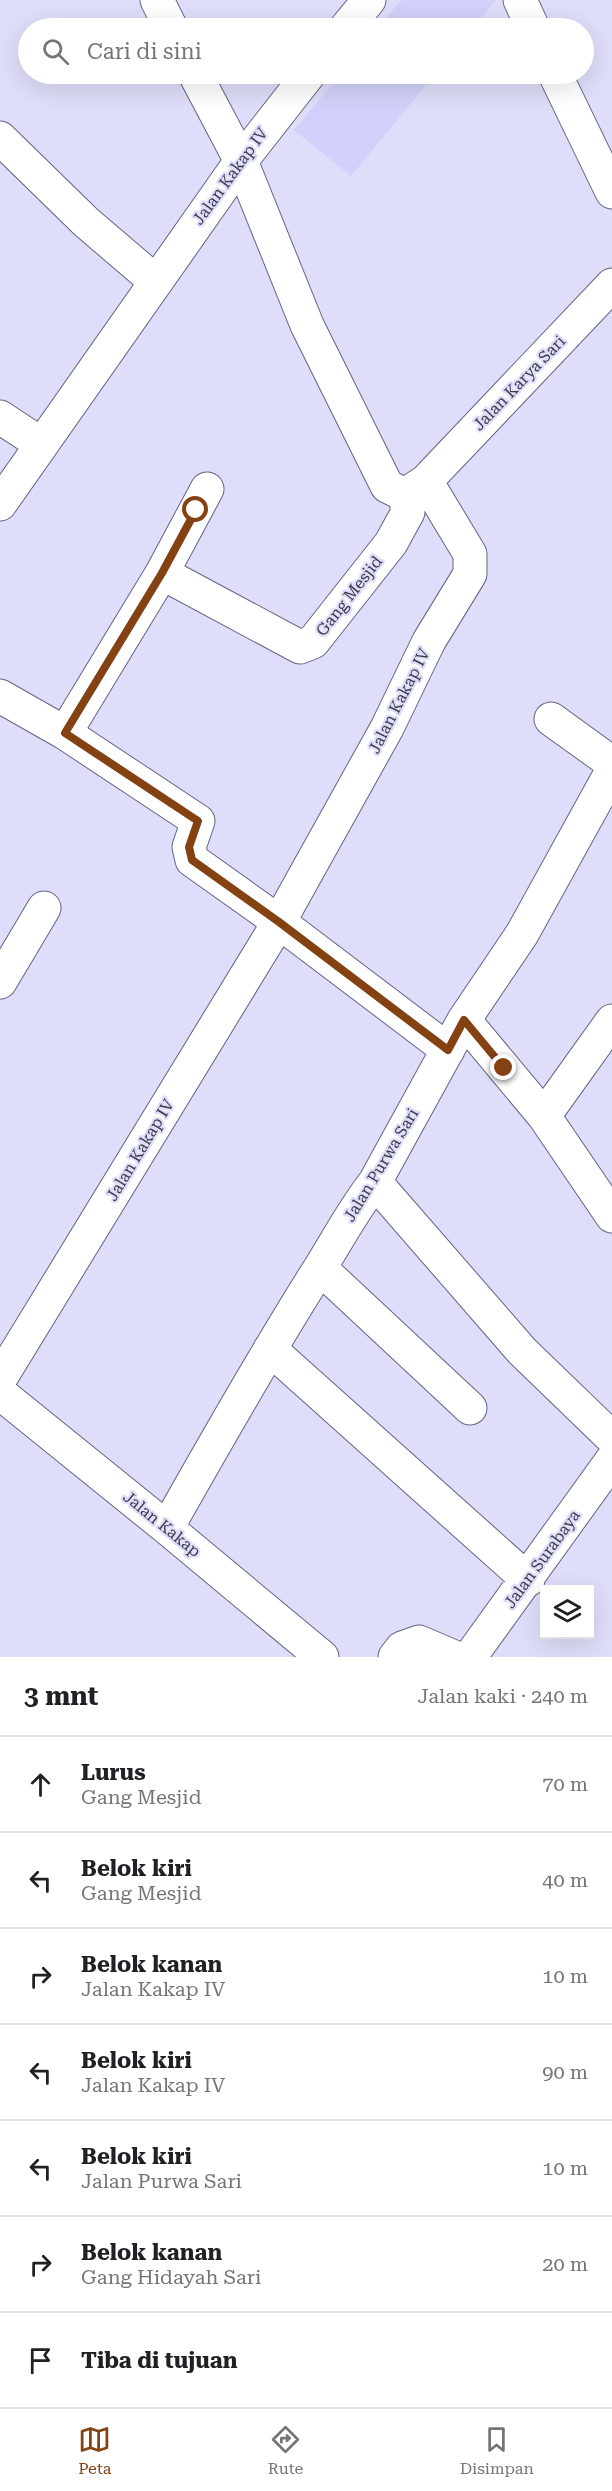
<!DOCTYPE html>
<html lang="id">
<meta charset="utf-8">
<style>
:root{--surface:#fff;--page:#f2f2f2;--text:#202124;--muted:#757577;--line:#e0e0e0;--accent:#844112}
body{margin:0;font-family:"Roboto Serif",serif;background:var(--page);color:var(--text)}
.controls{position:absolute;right:18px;bottom:18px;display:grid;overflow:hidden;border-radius:0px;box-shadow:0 6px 24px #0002}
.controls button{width:54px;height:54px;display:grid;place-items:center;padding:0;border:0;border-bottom:2px solid var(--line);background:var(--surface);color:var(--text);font:30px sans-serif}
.stop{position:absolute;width:18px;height:18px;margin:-14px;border:4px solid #844112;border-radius:50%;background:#fff}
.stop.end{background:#844112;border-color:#fff;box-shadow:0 2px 6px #0008}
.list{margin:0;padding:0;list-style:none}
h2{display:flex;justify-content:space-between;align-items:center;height:78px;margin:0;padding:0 24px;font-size:26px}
h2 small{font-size:20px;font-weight:400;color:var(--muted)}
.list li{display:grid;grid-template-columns:39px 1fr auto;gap:18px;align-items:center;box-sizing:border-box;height:96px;padding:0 24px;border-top:2px solid var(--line)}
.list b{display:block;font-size:22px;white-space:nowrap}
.list p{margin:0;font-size:20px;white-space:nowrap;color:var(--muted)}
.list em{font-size:20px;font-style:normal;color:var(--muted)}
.icon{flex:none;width:33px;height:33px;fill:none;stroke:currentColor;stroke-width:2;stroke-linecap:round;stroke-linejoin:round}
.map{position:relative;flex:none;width:612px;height:1657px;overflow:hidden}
.search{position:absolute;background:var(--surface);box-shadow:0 6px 24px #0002;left:18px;right:18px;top:18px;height:66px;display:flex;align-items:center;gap:15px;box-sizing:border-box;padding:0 21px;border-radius:33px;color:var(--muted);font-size:22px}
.sheet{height:750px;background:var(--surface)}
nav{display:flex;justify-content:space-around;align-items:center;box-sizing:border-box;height:84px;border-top:2px solid var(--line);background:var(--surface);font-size:16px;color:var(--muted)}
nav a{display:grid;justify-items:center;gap:3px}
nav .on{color:var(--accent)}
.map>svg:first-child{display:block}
</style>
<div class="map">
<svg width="612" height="1657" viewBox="0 0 612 1657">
<rect width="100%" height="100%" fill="#dedefa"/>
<path fill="#d2d1fb" d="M401,0H496L473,28H378Z
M341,74H435L351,176L294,130Z"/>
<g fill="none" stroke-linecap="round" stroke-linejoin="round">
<defs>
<path id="minor" d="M157,0L171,28
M520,0L533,28
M346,28L369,0
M195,74L241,161L307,325L387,486L405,495L426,481L612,285
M555,74L612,192
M0,138L86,222L155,281
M0,417L41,444
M0,504L241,161L309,74
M162,573L300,647L313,642L391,543L408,512L405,495
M0,696L65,733L198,821L189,847L192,860L279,922L448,1050
M551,719L612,763
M65,733L162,573L207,489
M0,982L44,908
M464,1020L544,1116L612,1216
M544,1116L612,1021
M375,1182L522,1351L612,1438
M320,1268L470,1408
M270,1349L528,1580
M0,1379L279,922L387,728L429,641L470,574V554L426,481
M0,1393L167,1528L322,1657
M167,1528C216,1441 265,1355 318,1271C337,1241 353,1210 375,1182L464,1020L522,934L612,771
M395,1657L402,1648L419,1642L454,1657
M470,1657L612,1460"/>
</defs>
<use href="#minor" stroke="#646381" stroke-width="35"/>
<use href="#minor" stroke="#fff" stroke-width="33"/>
</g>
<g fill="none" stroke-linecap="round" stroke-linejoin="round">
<path stroke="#844112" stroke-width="8" d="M196,510L162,573L65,733L198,821L189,847L192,860L279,922L448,1050L464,1020L504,1068"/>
</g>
<g text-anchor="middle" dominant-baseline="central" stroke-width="4.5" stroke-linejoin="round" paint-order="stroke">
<g font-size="16" fill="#3b3b48" stroke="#dedefa">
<text transform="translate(230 176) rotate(-54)">Jalan Kakap IV</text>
<text transform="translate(519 383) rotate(-46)">Jalan Karya Sari</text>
<text transform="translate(349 596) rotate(-52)">Gang Mesjid</text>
<text transform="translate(399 701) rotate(-63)">Jalan Kakap IV</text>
<text transform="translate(140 1150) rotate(-59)">Jalan Kakap IV</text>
<text transform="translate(381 1165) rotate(-59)">Jalan Purwa Sari</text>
<text transform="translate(162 1524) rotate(39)">Jalan Kakap</text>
<text transform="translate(542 1559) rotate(-54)">Jalan Surabaya</text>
</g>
</g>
</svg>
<div class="controls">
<button><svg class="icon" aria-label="layers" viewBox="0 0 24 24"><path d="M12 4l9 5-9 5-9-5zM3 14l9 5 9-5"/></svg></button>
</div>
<div class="stop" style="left:196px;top:510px"></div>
<div class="stop end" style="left:504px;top:1068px"></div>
<div class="search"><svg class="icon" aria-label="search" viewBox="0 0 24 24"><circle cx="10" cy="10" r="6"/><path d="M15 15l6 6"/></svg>Cari di sini</div>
</div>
<section class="sheet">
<h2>3 mnt<small>Jalan kaki · 240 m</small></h2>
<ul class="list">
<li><svg class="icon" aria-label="ahead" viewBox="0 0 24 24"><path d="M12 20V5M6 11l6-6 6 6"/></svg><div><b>Lurus</b><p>Gang Mesjid</p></div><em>70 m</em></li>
<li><svg class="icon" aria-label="left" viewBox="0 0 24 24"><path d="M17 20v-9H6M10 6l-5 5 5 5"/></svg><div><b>Belok kiri</b><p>Gang Mesjid</p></div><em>40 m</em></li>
<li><svg class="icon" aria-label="right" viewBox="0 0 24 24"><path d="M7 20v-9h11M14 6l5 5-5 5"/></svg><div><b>Belok kanan</b><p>Jalan Kakap IV</p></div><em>10 m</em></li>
<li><svg class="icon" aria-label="left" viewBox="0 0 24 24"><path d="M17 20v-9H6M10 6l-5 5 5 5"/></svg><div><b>Belok kiri</b><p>Jalan Kakap IV</p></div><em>90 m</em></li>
<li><svg class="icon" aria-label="left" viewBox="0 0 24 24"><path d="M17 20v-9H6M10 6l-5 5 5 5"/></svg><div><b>Belok kiri</b><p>Jalan Purwa Sari</p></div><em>10 m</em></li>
<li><svg class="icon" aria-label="right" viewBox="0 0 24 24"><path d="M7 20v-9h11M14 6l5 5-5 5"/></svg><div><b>Belok kanan</b><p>Gang Hidayah Sari</p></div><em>20 m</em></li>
<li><svg class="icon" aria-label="arrive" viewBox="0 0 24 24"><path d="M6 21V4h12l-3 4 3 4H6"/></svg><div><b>Tiba di tujuan</b></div></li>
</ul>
</section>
<nav>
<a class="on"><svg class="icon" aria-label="map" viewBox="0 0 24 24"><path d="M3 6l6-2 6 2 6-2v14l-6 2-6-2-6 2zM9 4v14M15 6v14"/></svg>Peta</a>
<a><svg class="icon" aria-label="directions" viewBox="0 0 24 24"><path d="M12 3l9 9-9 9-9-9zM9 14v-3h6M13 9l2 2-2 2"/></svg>Rute</a>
<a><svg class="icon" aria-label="saved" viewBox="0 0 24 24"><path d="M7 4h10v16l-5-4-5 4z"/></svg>Disimpan</a>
</nav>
